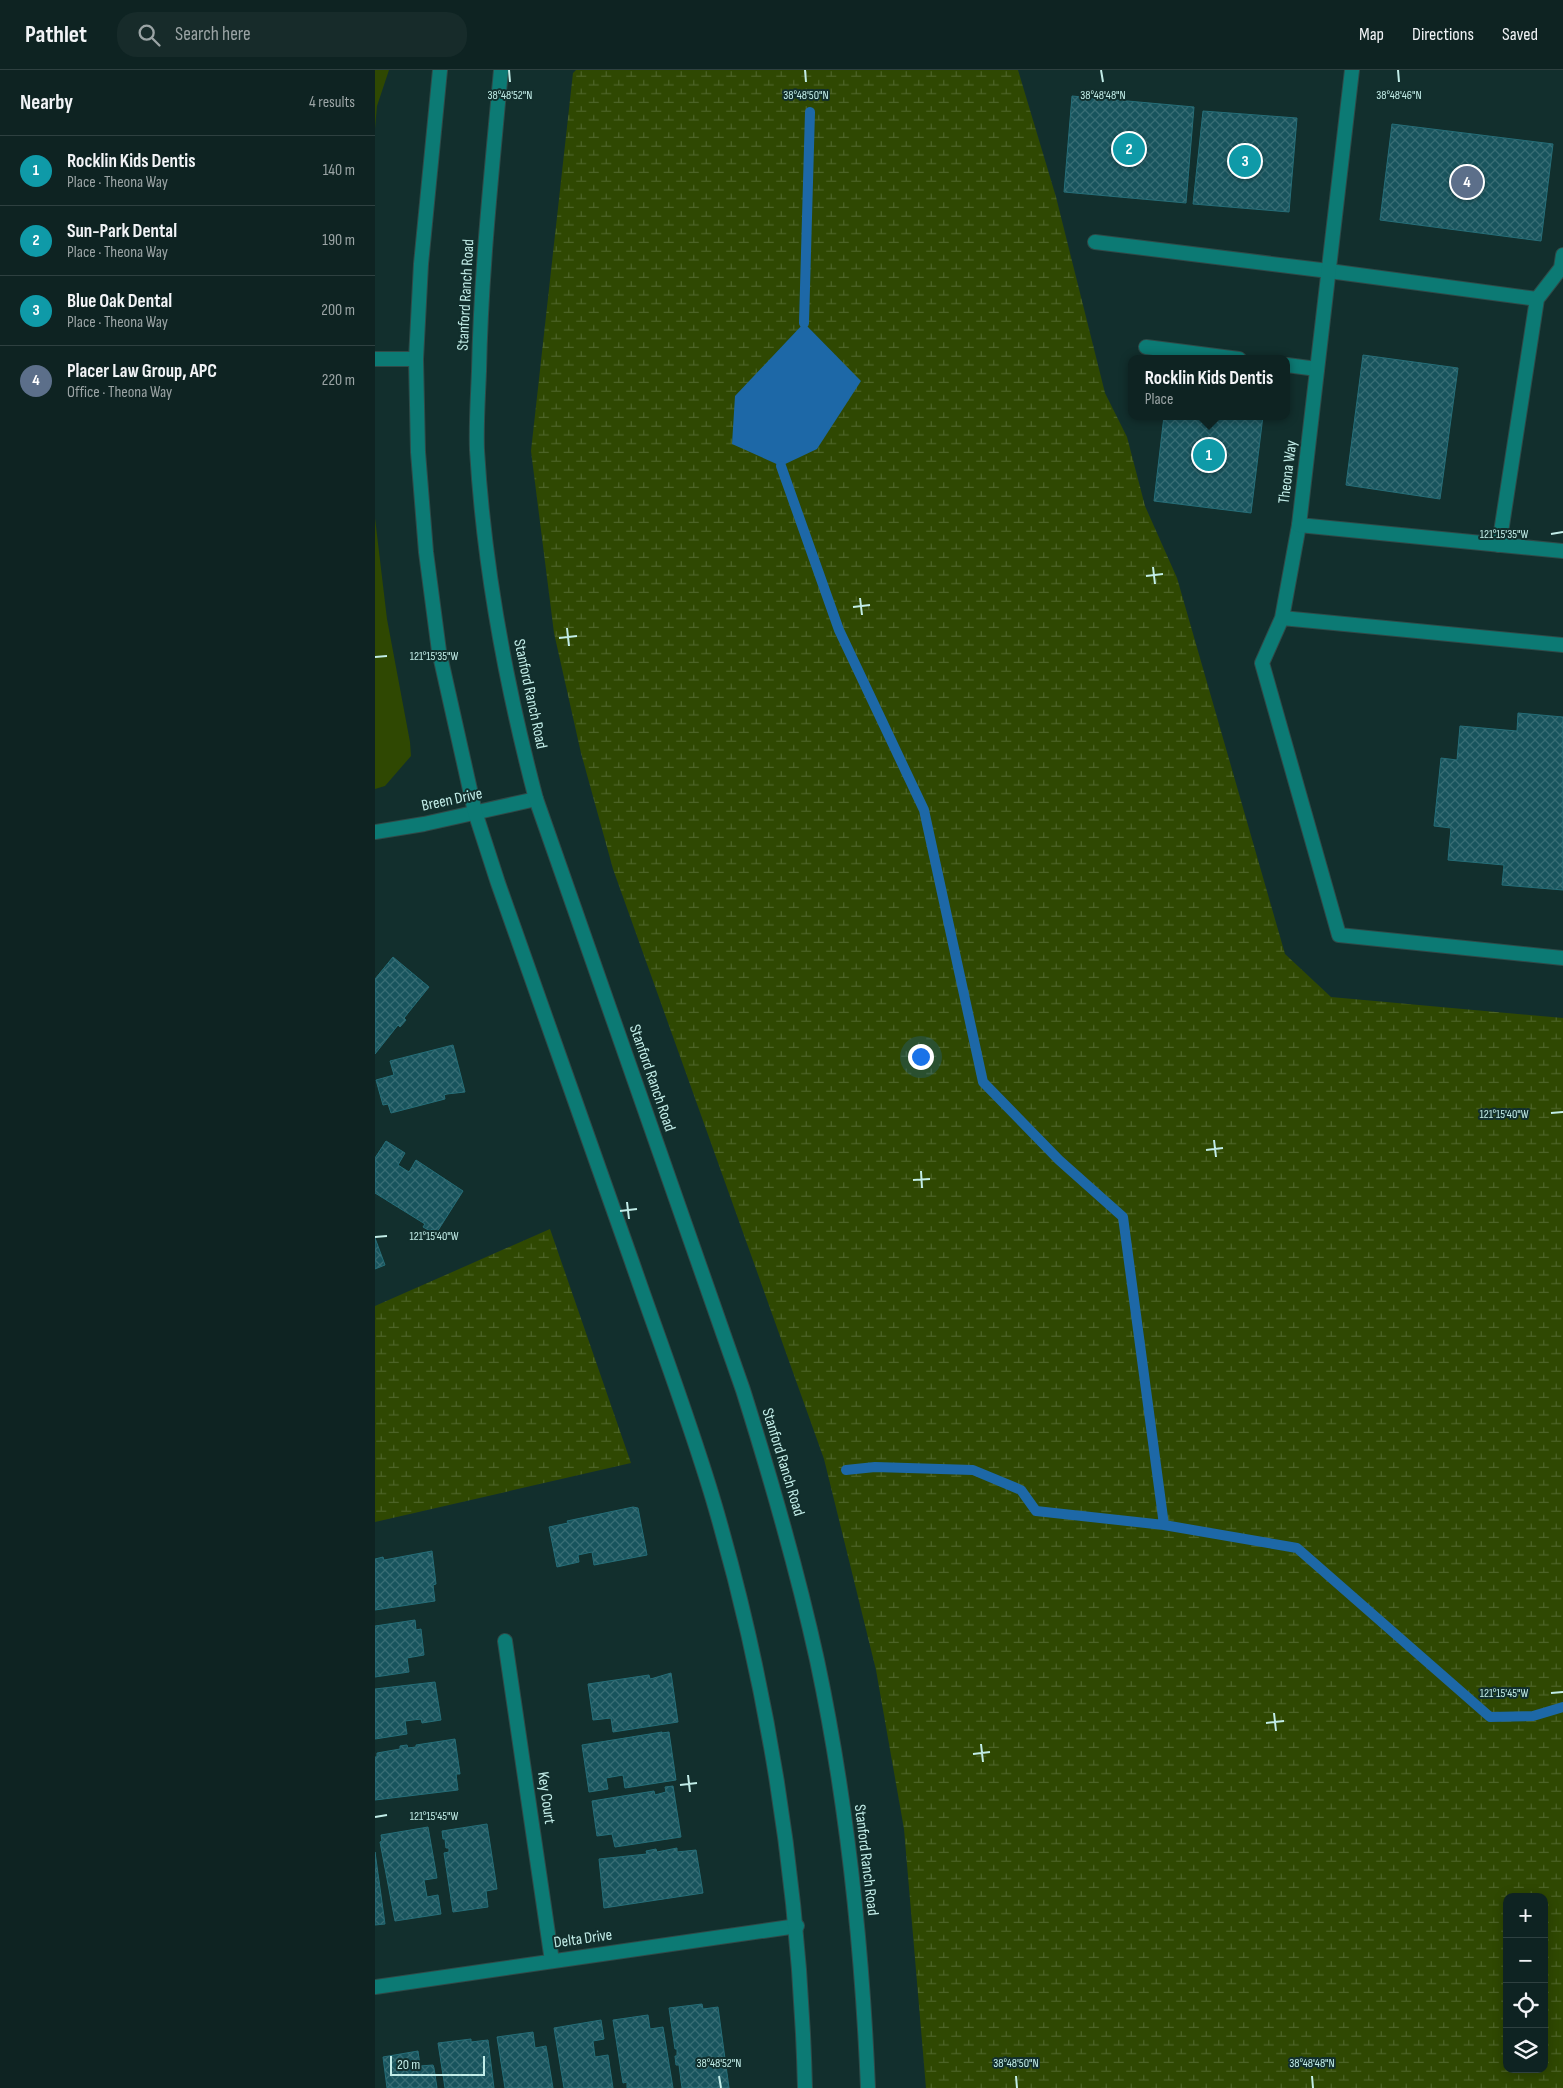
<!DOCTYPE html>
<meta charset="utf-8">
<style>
:root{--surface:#0e2322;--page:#172b2a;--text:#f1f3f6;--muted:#9ba4a5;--line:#2e4040;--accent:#db2777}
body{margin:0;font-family:"Sofia Sans Condensed",sans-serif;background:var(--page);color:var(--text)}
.controls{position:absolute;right:15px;bottom:15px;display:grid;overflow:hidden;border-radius:10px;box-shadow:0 2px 12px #0003}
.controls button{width:45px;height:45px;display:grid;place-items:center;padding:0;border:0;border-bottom:1px solid var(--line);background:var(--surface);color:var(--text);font:25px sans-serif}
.scale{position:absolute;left:15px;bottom:12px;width:95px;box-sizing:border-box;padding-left:5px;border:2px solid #c2ede8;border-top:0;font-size:14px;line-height:18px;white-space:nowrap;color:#c2ede8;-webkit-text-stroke:4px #122f2d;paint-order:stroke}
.you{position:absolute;left:545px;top:986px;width:18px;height:18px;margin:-12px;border:4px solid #fff;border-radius:50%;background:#1a73e8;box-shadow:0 0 0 8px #1a73e833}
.badge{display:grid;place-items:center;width:32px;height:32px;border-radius:50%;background:var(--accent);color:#fff;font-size:16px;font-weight:700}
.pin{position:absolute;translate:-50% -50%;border:2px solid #fff;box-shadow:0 1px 5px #0006}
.popup{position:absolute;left:753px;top:285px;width:162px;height:65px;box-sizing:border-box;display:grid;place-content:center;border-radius:10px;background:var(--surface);filter:drop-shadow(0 1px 4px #0005);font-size:16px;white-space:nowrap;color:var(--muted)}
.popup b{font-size:19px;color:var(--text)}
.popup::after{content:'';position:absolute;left:50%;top:100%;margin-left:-10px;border:10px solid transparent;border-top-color:var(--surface)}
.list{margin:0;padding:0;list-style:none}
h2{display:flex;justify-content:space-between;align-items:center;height:65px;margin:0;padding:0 20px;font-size:21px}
h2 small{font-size:16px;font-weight:400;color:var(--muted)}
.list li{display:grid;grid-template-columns:32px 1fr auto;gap:15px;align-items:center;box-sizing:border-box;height:70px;padding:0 20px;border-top:1px solid var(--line)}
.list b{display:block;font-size:19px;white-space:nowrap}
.list p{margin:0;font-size:16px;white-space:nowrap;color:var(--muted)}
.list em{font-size:16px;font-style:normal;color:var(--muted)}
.icon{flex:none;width:28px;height:28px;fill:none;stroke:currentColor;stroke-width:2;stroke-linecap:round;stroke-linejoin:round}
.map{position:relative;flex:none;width:1188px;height:2018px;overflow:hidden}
header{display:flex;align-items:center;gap:30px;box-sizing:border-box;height:70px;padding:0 25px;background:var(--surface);border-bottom:1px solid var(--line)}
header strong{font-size:24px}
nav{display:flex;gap:28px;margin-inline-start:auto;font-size:18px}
.search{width:350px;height:45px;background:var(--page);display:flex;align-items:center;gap:12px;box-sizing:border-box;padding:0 18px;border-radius:20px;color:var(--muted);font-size:19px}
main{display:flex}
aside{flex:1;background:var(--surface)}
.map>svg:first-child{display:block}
</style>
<header>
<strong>Pathlet</strong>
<div class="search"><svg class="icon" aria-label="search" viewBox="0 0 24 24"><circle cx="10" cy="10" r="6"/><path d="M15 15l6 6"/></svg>Search here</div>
<nav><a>Map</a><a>Directions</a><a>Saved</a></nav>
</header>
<main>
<aside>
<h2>Nearby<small>4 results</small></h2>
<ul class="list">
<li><span class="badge" style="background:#0f9aa8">1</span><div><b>Rocklin Kids Dentis</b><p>Place · Theona Way</p></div><em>140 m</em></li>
<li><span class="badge" style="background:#0f9aa8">2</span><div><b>Sun-Park Dental</b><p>Place · Theona Way</p></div><em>190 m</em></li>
<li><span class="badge" style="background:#0f9aa8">3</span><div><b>Blue Oak Dental</b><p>Place · Theona Way</p></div><em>200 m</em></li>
<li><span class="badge" style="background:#5c6f8a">4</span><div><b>Placer Law Group, APC</b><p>Office · Theona Way</p></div><em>220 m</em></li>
</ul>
</aside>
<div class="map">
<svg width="1188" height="2018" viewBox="0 0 1188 2018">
<defs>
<pattern id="wetland-marsh" width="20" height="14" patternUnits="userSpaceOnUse" patternTransform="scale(1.25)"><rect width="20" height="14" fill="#2f4802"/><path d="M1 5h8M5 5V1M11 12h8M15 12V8" fill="none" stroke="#4c6327"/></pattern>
<pattern id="building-cross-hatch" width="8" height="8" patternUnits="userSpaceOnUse" patternTransform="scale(1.25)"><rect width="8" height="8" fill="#18545d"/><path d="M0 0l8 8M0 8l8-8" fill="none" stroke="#386d74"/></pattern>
</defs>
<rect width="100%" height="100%" fill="#122f2d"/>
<path fill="#2f4802" d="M0,0H14L2,36L0,59Z
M0,448L12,549L35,672L36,686L10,716L0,719Z"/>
<path fill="url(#wetland-marsh)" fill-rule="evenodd" d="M201,0H643L681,127L730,323L752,367L770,436L802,508L910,884L956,927L1188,948V2018H551L529,1759L501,1600L449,1389L238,799L206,683L179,563L156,381L198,3ZM1132,1827H1169V1999H1132Z
M175,1159L256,1393L0,1452V1236Z"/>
<path fill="#1d68a7" d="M429,253L486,311L442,379L406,396L357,374L360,326Z"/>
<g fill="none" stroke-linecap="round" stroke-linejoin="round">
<path stroke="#1d68a7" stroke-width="10" d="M429,253L435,42
M406,396L464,560L549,740L608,1012L684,1090L748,1147L789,1455L922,1478L1115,1647L1158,1646L1188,1637
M471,1400L500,1397L598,1400L646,1420L661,1441L789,1455"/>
</g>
<path fill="url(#building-cross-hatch)" stroke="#266d77" d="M697,26L819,37L811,133L689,122Z
M828,41L922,48L914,142L818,134Z
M1017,54L1178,74L1166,171L1005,150Z
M988,285L1083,298L1065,429L971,415Z
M789,346H888L876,443L779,431Z
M1143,643L1188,647V820L1127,815L1129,795L1073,790L1076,758L1059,756L1066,688L1082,690L1085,656L1142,661Z
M18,887L54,917L29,948L31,950L25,957L23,955L0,984V909Z
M78,975L90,1022L72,1024L69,1025L70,1029L16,1043L13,1034L8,1035L1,1010L19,1005L15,991Z
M11,1071L30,1083L23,1095L34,1102L41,1090L88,1121L62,1162L57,1159L55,1161L48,1157L50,1154L0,1123V1088Z
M0,1168L10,1195L0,1199Z
M258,1437L263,1438L272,1485L219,1495L217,1482L203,1485L204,1492L182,1497L174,1457L193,1453L192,1451Z
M57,1481L61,1514L58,1515L60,1531L0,1540V1489L8,1487L9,1490Z
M40,1550L41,1560L46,1559L49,1585L32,1588L34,1602L0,1607V1556Z
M296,1603L303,1652L238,1662L236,1648L218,1650L213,1614L274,1605L275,1609L279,1608Z
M60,1612L66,1650L47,1653L46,1649L30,1651L32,1664L0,1669V1619Z
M287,1662V1663L294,1662L301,1710L250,1718L248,1705L231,1708L233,1719L214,1722L207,1675Z
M80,1669L85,1704H81L83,1720L0,1730V1687H2V1683L25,1679V1676L32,1675L33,1678L41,1677V1675Z
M298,1716L306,1767L240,1777L237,1764L222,1766L217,1731L279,1721L280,1725L291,1722L290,1717Z
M112,1754L122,1819L111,1821L113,1837L78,1842L69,1783L74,1782V1778H71L70,1769H68L67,1761Z
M53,1757L62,1808L49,1810L52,1827L63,1825L66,1844L20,1851L5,1772L7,1771L6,1765Z
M302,1778V1782L321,1780L328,1823L229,1838L224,1789L272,1784L271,1781L281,1779L282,1782Z
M0,1782L10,1854L0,1855Z
M327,1934L328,1939L343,1937L354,2018H307L304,1995H301L300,1986H302V1979H300L294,1938Z
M273,1945L275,1959L288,1957L298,2018H252V2012L248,2013L238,1950Z
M226,1950L229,1969L218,1971L220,1987L233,1985L238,2018H189L179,1958Z
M158,1962L160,1978L171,1976L178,2018H130L122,1967Z
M96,1969V1972L113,1970L119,2018H70L63,1973Z
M43,1981L45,1996L58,1995L59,1998L62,2018H12L8,1987Z"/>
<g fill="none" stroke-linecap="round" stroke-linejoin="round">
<defs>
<path id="service" d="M720,172L954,201L1162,229L1124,475
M1162,229L1186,198L1188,185
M771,277L864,289
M0,289H41
M912,295L942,299
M924,455L907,548L887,593L964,865L1188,888
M907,548L1188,575"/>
<path id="minor" d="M977,0L924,455L1188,481
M130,1571L177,1891
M0,1917L422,1856"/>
<path id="tertiary" d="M0,762L49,754L161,729"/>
<path id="secondary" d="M65,0L46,194L41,289L43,382L51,482L64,581L100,742L123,813C168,939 212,1066 257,1192C285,1273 316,1354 340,1436C395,1625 425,1821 430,2018
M126,0C117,100 106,200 104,301C103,327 101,354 102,380C109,499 131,615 161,729L368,1320C396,1409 422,1499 442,1590C472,1731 487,1874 493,2018"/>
</defs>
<use href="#service" stroke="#2f4a48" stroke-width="16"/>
<use href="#minor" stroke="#2f4a48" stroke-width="16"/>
<use href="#tertiary" stroke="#2f4a48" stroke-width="16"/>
<use href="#secondary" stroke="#2f4a48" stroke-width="16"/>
<use href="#service" stroke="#0c7a74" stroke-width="14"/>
<use href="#minor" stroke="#0c7a74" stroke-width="14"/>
<use href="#tertiary" stroke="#0c7a74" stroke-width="14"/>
<use href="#secondary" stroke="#0c7a74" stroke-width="14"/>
</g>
<path fill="none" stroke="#c2ede8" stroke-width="2" d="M134,0L135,12M430,0L431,12M726,0L728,12M1023,0L1024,12M1176,464L1188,462M778,497L780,514M771,506L788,504M485,528L487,545M478,537L495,535M192,558L194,576M184,568L202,566M0,587L12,586M1176,1043L1188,1042M839,1070L841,1087M831,1080L848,1078M546,1101L547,1118M538,1110L555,1109M252,1132L254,1149M245,1141L262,1139M0,1167L12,1166M1176,1623L1188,1622M899,1643L901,1661M891,1653L909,1651M606,1674L608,1692M598,1684L615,1682M313,1705L315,1722M305,1715L322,1713M0,1747L12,1745M344,2006L346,2018M641,2006L642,2018M937,2006L938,2018"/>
<g text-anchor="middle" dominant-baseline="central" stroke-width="4" stroke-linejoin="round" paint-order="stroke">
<g font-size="16" fill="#c2ede8" stroke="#122f2d">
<text transform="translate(91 225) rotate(-87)">Stanford Ranch Road</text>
<text transform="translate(913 402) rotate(-83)">Theona Way</text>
<text transform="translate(155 624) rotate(78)">Stanford Ranch Road</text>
<text transform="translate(77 730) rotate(-12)">Breen Drive</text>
<text transform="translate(277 1008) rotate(71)">Stanford Ranch Road</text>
<text transform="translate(408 1392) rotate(73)">Stanford Ranch Road</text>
<text transform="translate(171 1728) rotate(82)">Key Court</text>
<text transform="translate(491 1790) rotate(83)">Stanford Ranch Road</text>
<text transform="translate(208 1869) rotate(-8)">Delta Drive</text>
</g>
</g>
<g font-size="12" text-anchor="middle" fill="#c2ede8" stroke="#122f2d" stroke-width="4" stroke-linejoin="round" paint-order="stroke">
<text x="135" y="29">38°48'52"N</text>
<text x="431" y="29">38°48'50"N</text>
<text x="728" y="29">38°48'48"N</text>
<text x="1024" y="29">38°48'46"N</text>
<text x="1129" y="468">121°15'35"W</text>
<text x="59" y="590">121°15'35"W</text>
<text x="1129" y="1048">121°15'40"W</text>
<text x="59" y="1170">121°15'40"W</text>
<text x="1129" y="1627">121°15'45"W</text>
<text x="59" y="1750">121°15'45"W</text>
<text x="344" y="1997">38°48'52"N</text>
<text x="641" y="1997">38°48'50"N</text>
<text x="937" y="1997">38°48'48"N</text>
</g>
</svg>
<div class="controls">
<button>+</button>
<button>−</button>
<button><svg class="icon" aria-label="locate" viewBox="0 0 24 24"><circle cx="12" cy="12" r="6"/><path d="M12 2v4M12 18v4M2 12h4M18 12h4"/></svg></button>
<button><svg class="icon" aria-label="layers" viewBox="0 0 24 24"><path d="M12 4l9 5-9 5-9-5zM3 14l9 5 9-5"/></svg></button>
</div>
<div class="scale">20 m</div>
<div class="you"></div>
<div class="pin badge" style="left:834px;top:385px;background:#0f9aa8">1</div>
<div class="popup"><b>Rocklin Kids Dentis</b>Place</div>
<div class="pin badge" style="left:754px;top:79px;background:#0f9aa8">2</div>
<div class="pin badge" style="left:870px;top:91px;background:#0f9aa8">3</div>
<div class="pin badge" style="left:1092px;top:112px;background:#5c6f8a">4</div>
</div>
</main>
